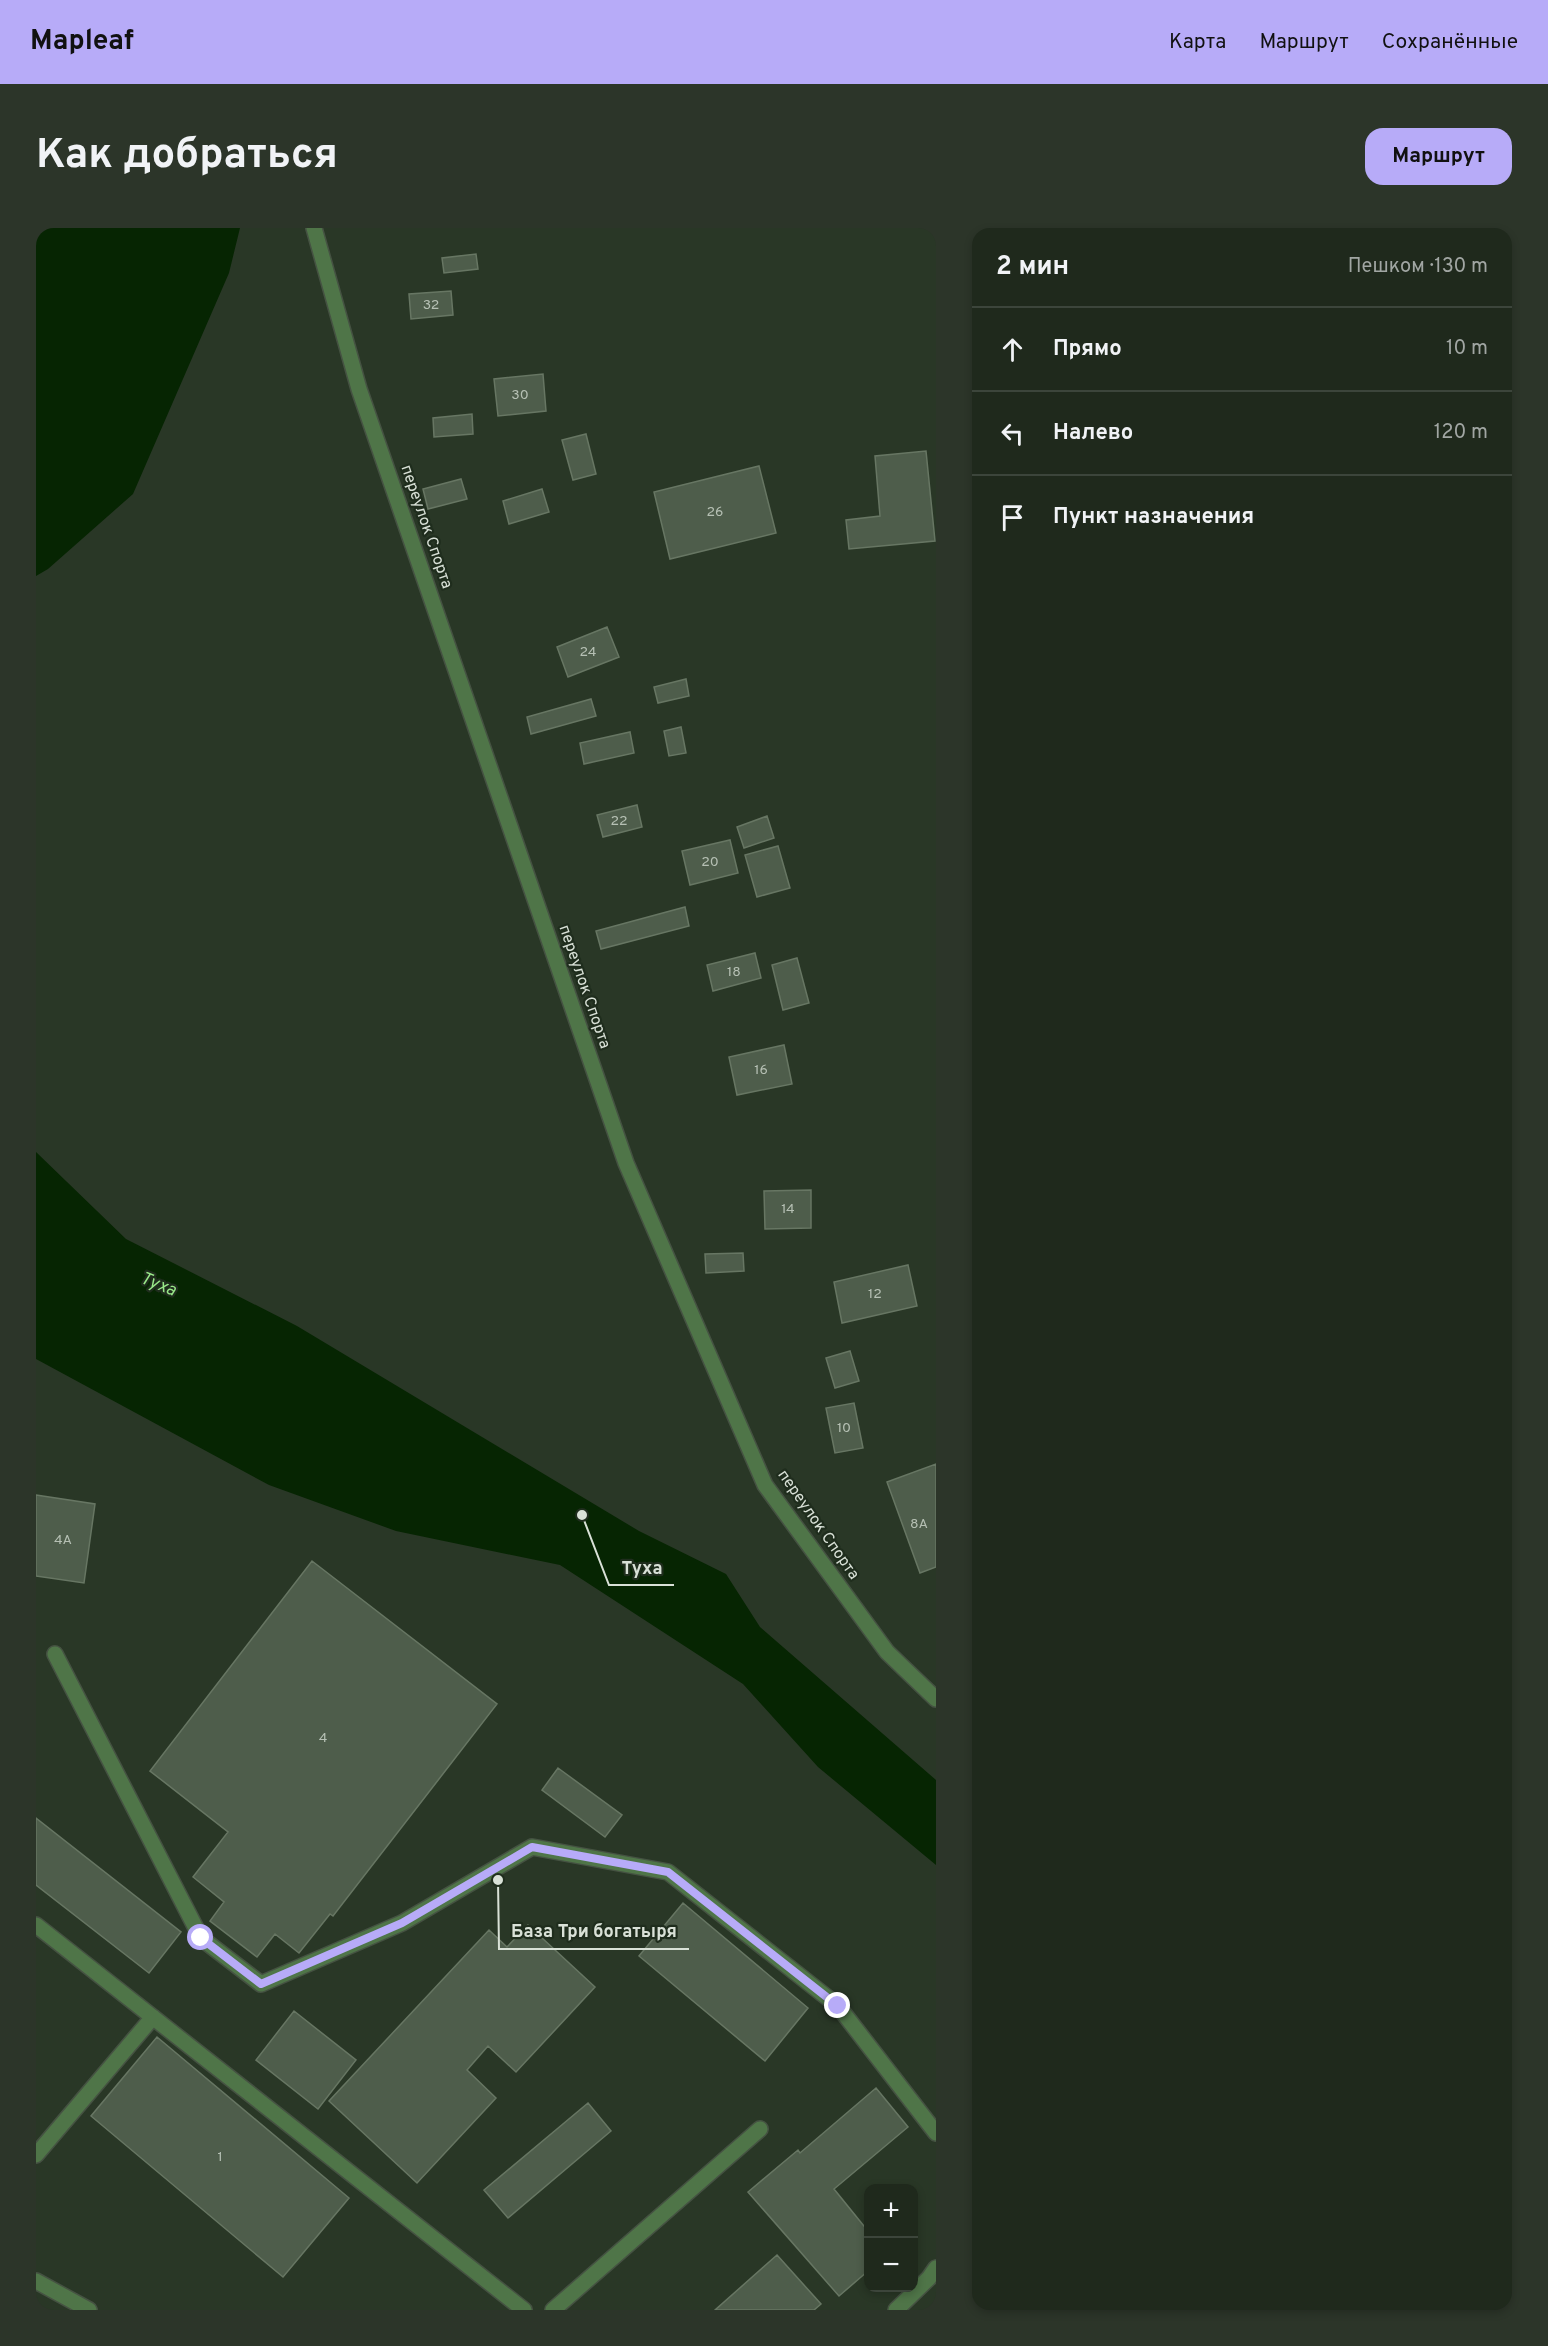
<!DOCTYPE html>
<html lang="ru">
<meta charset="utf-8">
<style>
:root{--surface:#1f291c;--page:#2c3529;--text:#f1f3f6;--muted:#a1a6a3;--line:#3c453b;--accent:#b7abf8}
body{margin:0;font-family:Overpass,sans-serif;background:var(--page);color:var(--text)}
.controls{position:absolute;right:18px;bottom:18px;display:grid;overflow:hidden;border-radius:12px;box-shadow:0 3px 9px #0003}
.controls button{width:54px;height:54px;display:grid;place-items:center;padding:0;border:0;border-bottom:2px solid var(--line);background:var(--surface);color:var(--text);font:30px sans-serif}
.stop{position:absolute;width:18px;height:18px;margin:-14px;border:4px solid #b7abf8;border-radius:50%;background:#fff}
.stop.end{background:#b7abf8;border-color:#fff;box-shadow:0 2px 6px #0008}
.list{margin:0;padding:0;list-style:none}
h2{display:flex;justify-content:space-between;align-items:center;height:78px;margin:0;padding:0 24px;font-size:26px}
h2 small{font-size:20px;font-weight:400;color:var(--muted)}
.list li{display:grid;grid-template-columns:39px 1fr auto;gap:18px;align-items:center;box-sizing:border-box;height:84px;padding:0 24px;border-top:2px solid var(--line)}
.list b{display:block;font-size:22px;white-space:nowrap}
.list em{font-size:20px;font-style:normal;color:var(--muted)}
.icon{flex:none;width:33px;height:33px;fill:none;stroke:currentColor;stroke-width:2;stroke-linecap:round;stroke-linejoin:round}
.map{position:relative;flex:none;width:900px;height:2082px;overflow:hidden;border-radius:18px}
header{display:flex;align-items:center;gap:36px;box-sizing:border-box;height:84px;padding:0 30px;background:var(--accent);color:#111}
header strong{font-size:28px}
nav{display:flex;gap:33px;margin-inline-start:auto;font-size:21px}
.intro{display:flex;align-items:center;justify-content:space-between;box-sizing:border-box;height:144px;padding:0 36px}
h1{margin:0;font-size:42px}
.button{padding:15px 27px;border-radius:18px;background:var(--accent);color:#111;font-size:21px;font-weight:700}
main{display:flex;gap:36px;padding:0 36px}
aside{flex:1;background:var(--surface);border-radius:18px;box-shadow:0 3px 9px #0003}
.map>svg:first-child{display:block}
</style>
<header>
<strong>Mapleaf</strong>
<nav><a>Карта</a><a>Маршрут</a><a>Сохранённые</a></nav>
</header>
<div class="intro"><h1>Как добраться</h1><a class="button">Маршрут</a></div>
<main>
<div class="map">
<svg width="900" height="2082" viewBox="0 0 900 2082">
<rect width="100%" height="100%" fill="#293726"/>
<path fill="#062502" d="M0,0H204L193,45L97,266L12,341L0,348Z
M0,924L90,1011L261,1098L603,1303L690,1346L724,1399L900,1552V1637L782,1539L707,1456L524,1337L360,1303L233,1257L0,1131Z"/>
<path fill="#4e5d4b" stroke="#677663" stroke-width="1.5" d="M440,26L442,41L408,45L406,30Z
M415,63L417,87L375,91L373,66Z
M507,146L510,183L462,188L458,151Z
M436,186L437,206L398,209L397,190Z
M550,206L560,246L537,252L526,212Z
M890,223L899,313L813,321L810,292L844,288L839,228Z
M723,238L740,305L634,331L618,264Z
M425,251L431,271L392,281L387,261Z
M506,261L513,284L473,296L467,273Z
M571,399L583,429L532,449L521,419Z
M650,451L653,468L622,475L618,459Z
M555,471L560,488L495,506L491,489Z
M645,499L650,525L633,528L628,503Z
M594,504L598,525L548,536L544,515Z
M601,577L606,599L567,609L561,587Z
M731,588L738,610L708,620L701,599Z
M694,612L702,645L654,657L646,623Z
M742,618L754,660L721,669L709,627Z
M649,679L653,698L565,721L560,703Z
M719,725L725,750L677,763L671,737Z
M761,730L773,775L747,782L736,737Z
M748,817L756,856L701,867L693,829Z
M775,962V1000L729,1001L728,963Z
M707,1025L708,1043L670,1045L669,1026Z
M872,1037L881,1078L806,1095L798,1054Z
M814,1123L823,1153L799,1160L790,1130Z
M818,1175L827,1220L799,1225L790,1180Z
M900,1236V1339L884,1345L851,1254Z
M0,1267L59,1276L48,1355L0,1348Z
M276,1333L461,1476L297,1688L294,1686L263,1725L239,1706L221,1729L174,1693L188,1674L157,1649L192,1604L114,1543Z
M522,1540L586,1587L569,1609L506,1562Z
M0,1590L145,1704L113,1745L0,1657Z
M647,1675L772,1780L729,1833L603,1728Z
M492,1697L559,1759L480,1844L452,1818L431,1842L460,1870L381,1955L293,1873L453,1702L471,1719Z
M258,1783L320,1832L282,1881L220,1832Z
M121,1809L313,1970L247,2049L55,1888Z
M840,1860L872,1899L798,1961L832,2003V2043L803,2068L712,1964L762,1922L764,1925Z
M552,1875L575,1903L472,1990L448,1962Z
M741,2027L785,2076L778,2082H679Z"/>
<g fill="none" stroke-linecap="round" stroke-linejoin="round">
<defs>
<path id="minor" d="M278,0L323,161L590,935L729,1257L851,1424L900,1471
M19,1426L165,1710L225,1756L366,1695L496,1619L632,1644L802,1778L900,1905
M0,1697L488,2082
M0,1927L117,1789
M0,2053L53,2082
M517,2082L724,1901
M860,2082L893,2050L900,2040"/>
</defs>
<use href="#minor" stroke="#455242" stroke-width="18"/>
<use href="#minor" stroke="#4f7548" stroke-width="15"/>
</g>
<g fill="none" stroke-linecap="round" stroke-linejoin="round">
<path stroke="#b7abf8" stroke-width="8" d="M165,1710L225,1756L366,1695L496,1619L632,1644L802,1778"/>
</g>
<g text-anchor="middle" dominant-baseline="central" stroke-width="4.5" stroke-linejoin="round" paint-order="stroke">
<g font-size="14" fill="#b6c0b4">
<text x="395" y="77">32</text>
<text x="484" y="167">30</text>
<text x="679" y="284">26</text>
<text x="552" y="424">24</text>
<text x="583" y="593">22</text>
<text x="674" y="634">20</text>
<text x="698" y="744">18</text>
<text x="725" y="842">16</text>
<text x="752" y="981">14</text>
<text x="839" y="1066">12</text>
<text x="808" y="1200">10</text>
<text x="883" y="1296">8А</text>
<text x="27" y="1312">4А</text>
<text x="287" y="1510">4</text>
<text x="184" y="1929">1</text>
</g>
<g font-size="16" fill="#d9e1d7" stroke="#1f2d1d">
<text transform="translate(390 299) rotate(71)">переулок Спорта</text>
<text transform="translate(548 759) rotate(71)">переулок Спорта</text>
<text transform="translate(782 1297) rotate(55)">переулок Спорта</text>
</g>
<g font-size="18" font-style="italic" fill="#99e889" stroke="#1f2d1d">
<text transform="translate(122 1057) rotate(22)">Туха</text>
</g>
</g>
<path fill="none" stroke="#d9e1d7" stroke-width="2" d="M546 1287L573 1357H638M462 1652L463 1721H653"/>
<g fill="#d9e1d7" stroke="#1f2d1d" stroke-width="2">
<circle cx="546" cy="1287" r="6"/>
<circle cx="462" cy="1652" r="6"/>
</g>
<g font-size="18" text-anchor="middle" font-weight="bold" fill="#d9e1d7" stroke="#1f2d1d" stroke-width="4.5" stroke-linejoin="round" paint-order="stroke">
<text x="606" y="1346">Туха</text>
<text x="558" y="1709">База Три богатыря</text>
</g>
</svg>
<div class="controls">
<button>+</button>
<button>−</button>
</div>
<div class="stop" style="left:165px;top:1710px"></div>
<div class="stop end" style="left:802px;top:1778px"></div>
</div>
<aside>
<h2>2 мин<small>Пешком · 130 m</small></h2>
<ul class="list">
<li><svg class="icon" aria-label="ahead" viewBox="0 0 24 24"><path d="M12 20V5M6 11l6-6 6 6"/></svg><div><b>Прямо</b></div><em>10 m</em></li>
<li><svg class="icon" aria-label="left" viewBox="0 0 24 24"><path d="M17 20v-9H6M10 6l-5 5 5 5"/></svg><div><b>Налево</b></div><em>120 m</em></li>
<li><svg class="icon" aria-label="arrive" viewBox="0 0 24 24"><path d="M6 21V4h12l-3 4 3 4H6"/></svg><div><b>Пункт назначения</b></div></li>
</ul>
</aside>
</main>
